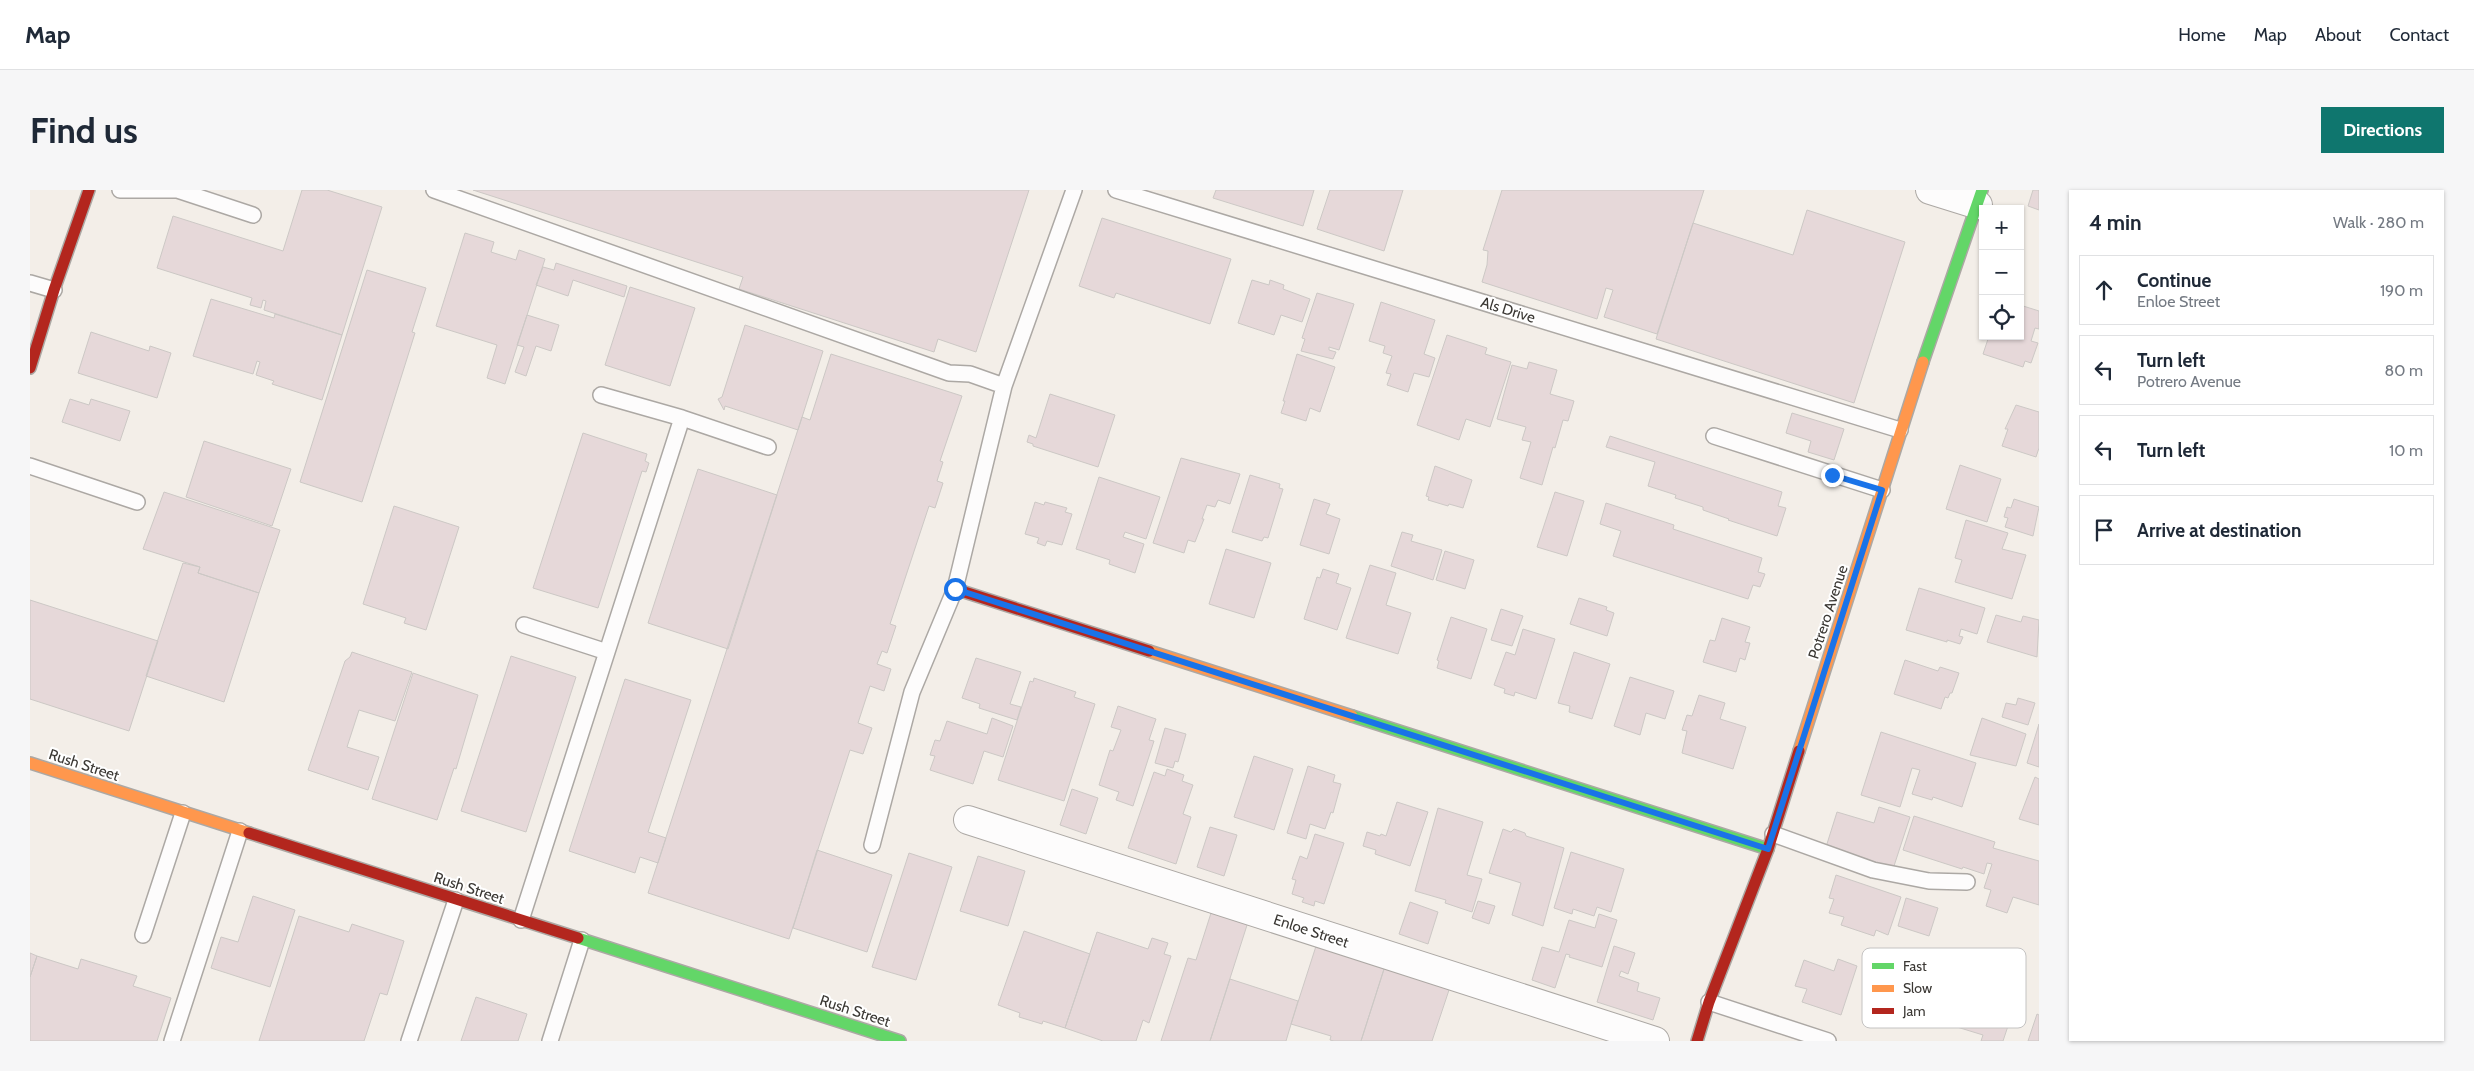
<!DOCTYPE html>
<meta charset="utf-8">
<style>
:root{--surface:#fff;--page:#f6f6f7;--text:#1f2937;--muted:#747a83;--line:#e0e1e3;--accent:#0f766e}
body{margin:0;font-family:Cabin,sans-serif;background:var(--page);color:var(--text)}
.controls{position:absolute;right:15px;top:15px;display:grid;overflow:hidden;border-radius:0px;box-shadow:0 1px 4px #0004}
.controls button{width:45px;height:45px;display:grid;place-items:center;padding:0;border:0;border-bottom:1px solid var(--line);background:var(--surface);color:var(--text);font:25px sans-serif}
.stop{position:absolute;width:15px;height:15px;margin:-11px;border:4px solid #1a73e8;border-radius:50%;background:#fff}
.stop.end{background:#1a73e8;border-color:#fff;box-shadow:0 1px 5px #0008}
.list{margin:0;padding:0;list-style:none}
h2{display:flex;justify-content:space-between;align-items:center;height:65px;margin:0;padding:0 20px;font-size:21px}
h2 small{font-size:16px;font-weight:400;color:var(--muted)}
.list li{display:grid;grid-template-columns:32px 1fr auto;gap:15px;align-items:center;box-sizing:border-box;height:70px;margin:0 10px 10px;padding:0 10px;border:1px solid var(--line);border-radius:0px}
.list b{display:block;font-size:19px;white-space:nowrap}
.list p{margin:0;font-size:16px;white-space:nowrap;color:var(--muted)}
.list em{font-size:16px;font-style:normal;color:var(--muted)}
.icon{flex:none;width:28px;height:28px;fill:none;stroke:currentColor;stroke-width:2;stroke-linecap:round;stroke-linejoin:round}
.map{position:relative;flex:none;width:2009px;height:851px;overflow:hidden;border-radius:0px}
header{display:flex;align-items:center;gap:30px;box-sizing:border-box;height:70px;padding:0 25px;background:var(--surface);border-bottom:1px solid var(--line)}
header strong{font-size:24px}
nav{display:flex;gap:28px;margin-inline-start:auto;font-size:18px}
.intro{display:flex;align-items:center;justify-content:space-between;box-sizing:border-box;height:120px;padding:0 30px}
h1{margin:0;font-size:35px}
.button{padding:12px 22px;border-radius:0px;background:var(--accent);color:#fff;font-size:18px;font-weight:700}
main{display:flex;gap:30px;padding:0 30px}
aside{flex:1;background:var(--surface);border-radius:0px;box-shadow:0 1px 4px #0004}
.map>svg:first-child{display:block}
</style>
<header>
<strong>Map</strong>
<nav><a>Home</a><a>Map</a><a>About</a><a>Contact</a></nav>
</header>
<div class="intro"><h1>Find us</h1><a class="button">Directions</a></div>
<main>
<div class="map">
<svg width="2009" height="851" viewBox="0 0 2009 851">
<rect width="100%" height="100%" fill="#f3eee8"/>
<path fill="#e6d8d9" stroke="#ccc8c5" d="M272,0H297L352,17L312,145L234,120L236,111L233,110L231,118L220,115L222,108L127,78L143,26L253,61Z
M443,0H999L946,162L908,149L904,162L709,99L713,87Z
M1186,0H1284L1273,36L1183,8Z
M1300,0H1373L1354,61L1287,39Z
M1472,0H1674L1627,144L1574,127L1583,100L1576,98L1567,129L1452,92L1457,75L1458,61L1453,60Z
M2003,0H2009V20L1998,16Z
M1777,20L1875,52L1824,213L1626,149L1663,33L1763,65Z
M1072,28L1201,69L1180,134L1086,103L1084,108L1049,96Z
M435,43L464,52L461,62L486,70L489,60L515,69L475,194L457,188L467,155L406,136Z
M526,73L597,96L594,107L543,90L538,106L506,95L513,77L524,80Z
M337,80L396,98L382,142L385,143L332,312L270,292Z
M1222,90L1239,95L1240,90L1254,95L1253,99L1280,109L1272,132L1251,125L1244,145L1208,133Z
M600,97L665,118L640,196L575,175Z
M1287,103L1324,114L1309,160L1299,157V160L1306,162L1303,169L1271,161L1275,149L1272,148Z
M181,109L244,128L245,124L312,145L292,210L242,194L244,191L226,185L230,172L227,171L223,184L163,166Z
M1351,112L1405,130L1394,164L1405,168L1399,187L1384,183L1378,202L1357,195L1361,184L1356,183L1362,166L1353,163L1355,156L1339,151Z
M1990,115L2009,121V139L2005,138L2001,151L2008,153L2001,173L1995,171L1993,177L1953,164L1958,149L1956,146H1990Z
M497,125L529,135L521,161L506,156L496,186L485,182L494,157L487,155Z
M715,135L793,161L768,240L695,216L694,220L688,209L692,207Z
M61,142L119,161L120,156L141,163L127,208L48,183Z
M1417,145L1457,158L1455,164L1481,172L1460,237L1436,229L1429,250L1387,235Z
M801,164L932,206L910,271L913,272L907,291L913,293L905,318L899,316L860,434L866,436L857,463L852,461L847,474L861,479L854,501L840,496L828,533L842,538L833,564L820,560L759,749L618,703L772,227L780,230Z
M1267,164L1305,177L1290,222L1280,218L1276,231L1251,223L1255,211H1253Z
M1499,172L1527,180L1520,204L1544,211L1538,231L1533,230L1525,258L1523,257L1512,295L1490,288L1501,252L1492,250L1496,237L1467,229L1482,175L1497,179Z
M1020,204L1085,225L1068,277L1003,256V254L997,252L999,245L1006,248Z
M40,209L59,215L61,209L100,221L90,251L32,232Z
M1986,215L2009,222V258L2006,267L1972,256L1978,239H1975Z
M1762,223L1814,239L1804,270L1778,262L1781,251L1756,243Z
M553,243L617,264L615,271L619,273L616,282L612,281L568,418L503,398Z
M1580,246L1752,302L1748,316L1756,318L1747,346L1698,330L1699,329L1673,320V317L1645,308L1646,305L1618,296L1625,272L1576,257Z
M174,251L261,279L242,336L156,307Z
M1151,268L1210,284L1200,314L1188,310L1185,317L1177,315L1172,329H1174L1165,352L1158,350L1154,363L1123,353Z
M1930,275L1971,289L1957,332L1916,319Z
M1405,276L1442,290L1433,318L1419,314L1418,316L1398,310L1399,307L1396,306Z
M668,279L747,305L698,459L618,433Z
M1220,285L1250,294L1249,298L1253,299L1238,348L1234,347L1232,351L1202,342Z
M1069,287L1130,307L1116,349L1095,342L1093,347L1114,354L1105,383L1079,374L1080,370L1046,359Z
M134,302L250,340L229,403L168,383L170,377L113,359Z
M1525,302L1554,311L1537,366L1507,357Z
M1284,309L1300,314L1296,324L1310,329L1299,364L1270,355Z
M1984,309L2009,317L2003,346L1975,337L1978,328L1974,327L1977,317L1981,318Z
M1005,312L1014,315L1015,312L1037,318L1035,322L1042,324L1032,355L1017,351L1015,356L1007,353L1009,348L995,344Z
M1576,313L1644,335L1643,339L1732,368L1728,382L1735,384L1730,397L1723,395L1718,409L1583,366L1591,341L1570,334Z
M364,316L429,337L396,440L374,433L376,428L333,414Z
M1936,330L1978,343L1972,359L1996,365L1982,409L1925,392L1932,370L1925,368Z
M1372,342L1383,345L1381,351L1412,360L1403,390L1361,376Z
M1196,359L1241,373L1224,428L1179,414Z
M1415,361L1444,370L1435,399L1406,390Z
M153,373L170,377L168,383L229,403L194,512L116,486Z
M1340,375L1366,383L1356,415L1381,423L1368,464L1316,448Z
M1293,379L1309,384L1306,393L1321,398L1307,440L1274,429L1287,387L1290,388Z
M1889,398L1955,418L1947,444L1931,439L1929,446L1933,447L1930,454L1917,450V452L1876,440Z
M1549,408L1577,417L1576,420L1584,423L1577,446L1540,434Z
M0,410L128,451L99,541L0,509Z
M1471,419L1493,426L1482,456L1461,450Z
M1966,425L1991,432L1993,426L2009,430L2007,467L1957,452Z
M1421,427L1457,439L1441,489L1407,478L1409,471L1407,470Z
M1692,428L1720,437L1715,452L1720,453L1715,470L1710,468L1706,482L1673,472L1680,450L1685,451Z
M1493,439L1525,449L1506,509L1485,502L1484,506L1474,503L1475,499L1464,495L1476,462L1485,465Z
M322,462L382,482L365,531L329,520L317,557L349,567L338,600L278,580L315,471L320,467Z
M1544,462L1580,474L1562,529L1539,522L1540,516L1528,513Z
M481,466L546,487L496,642L431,621Z
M946,468L991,482L980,514L991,517L987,530L949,518L950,514L932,508Z
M1875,470L1908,481L1910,477L1929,483L1922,503H1920L1918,508L1915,507L1911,519L1864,504Z
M383,483L448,505L426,579L424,578L407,630L342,609Z
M1600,487L1644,501L1635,529L1616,523L1610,545L1584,536Z
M1004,488L1046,502L1044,507L1065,514L1034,611L968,590L1000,491L1003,492Z
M595,489L661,510L618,642L636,648L628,673L610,667L605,683L539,661Z
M1669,505L1695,513L1690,529L1716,537L1703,579L1652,563L1657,541L1652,540L1657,525L1662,526Z
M1988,508L2005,513L1998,535L1972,527L1976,513L1986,515Z
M1088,516L1126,529L1119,550L1124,551L1103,616L1086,610L1089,602L1069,595L1080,560L1083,561L1091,540L1081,537Z
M962,528L983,536L973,567L954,561L943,594L900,580L905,566L900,565L905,550L910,551L917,531L957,544Z
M1952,528L1996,544L1986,576L1940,565Z
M2009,534V577L1997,573Z
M1135,538L1156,544L1148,572L1145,571L1143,578L1125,573Z
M1851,542L1946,573L1932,617L1903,607L1902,610L1882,604L1890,580L1882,578L1870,617L1831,605Z
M1224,566L1263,579L1244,640L1204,627Z
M1278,576L1305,585L1303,592L1311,594L1303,623L1301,622L1295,639L1280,634L1276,649L1257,643Z
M1137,579L1154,585L1152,591L1163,595L1153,624L1161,627L1146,674L1098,658L1124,582L1135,586Z
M2005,587L2009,589V635L1989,629Z
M1042,599L1068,608L1056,644L1030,635Z
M1367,612L1398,622L1380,676L1345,664L1346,660L1333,656L1337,642L1350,646L1351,644L1356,646Z
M1849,617L1880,627L1863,679L1796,657L1807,622L1844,633Z
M1408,618L1453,632L1437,685L1452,689L1442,722L1415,713L1416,710L1385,701Z
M1884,626L1965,652L1963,658L2009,671V715L1983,707L1977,723L1956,716L1961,700L1954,698L1962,674L1957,673L1954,684L1933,677L1932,679L1873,660Z
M1180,637L1207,645L1194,686L1167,677Z
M1473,639L1481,642L1484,639L1495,643L1496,646L1534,658L1513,736L1482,725L1491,693L1459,683Z
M1285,644L1314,653L1294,714L1285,711L1284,716L1272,712L1274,708L1262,704L1266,690L1262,689L1270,666L1277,669Z
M787,660L862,685L837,762L763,738Z
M1541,662L1594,679L1581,722L1567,717L1564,726L1543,719L1542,724L1524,718Z
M879,663L922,677L886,790L842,777Z
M948,666L995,681L978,736L930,721Z
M1806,685L1871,707L1858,745L1846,740L1844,746L1811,735L1814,727L1799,723L1804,709L1799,708Z
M223,706L265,720L240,797L181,778L191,747L208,752Z
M1876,708L1908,718L1899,746L1868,736Z
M1448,711L1465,716L1459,734L1442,728Z
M1380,712L1408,722L1398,754L1369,744Z
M1182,720L1218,732L1180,851H1131L1158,768L1166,770Z
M1569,724L1587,730L1572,777L1539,767L1540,765L1536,764L1525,798L1502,790L1512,757L1529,762L1539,730L1565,738Z
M269,726L319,742L322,734L374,751L357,805L350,803L334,851H229Z
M994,741L1060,764L1035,838L1013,831L1012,834L989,827L990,823L968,815Z
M1067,742L1118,759L1122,748L1138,753L1134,764L1141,766L1119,833L1113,830L1106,851H1073L1035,838Z
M1287,753L1355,776L1331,851H1304L1300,850L1301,846L1261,834Z
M1584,756L1605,763L1598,784L1591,781L1589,786L1609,793L1607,801L1630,808L1623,830L1567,812Z
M0,763L7,766L0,787Z
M7,766L48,779L51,769L107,786L103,796L141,808L127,851H0V787Z
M1808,769L1827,776L1811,825L1772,812L1777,799L1765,796L1774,770L1804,781Z
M1355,776L1420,797L1402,851H1331Z
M1200,789L1268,811L1256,851H1180Z
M1937,806L1983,821L1973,851H1951L1953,845L1927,837Z
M446,807L497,824L488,851H431Z
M2007,824L2009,825V851H1998Z"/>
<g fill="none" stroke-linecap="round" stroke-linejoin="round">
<defs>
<path id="lane" d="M90,0H147L223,25
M404,0L919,183L940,184L974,196L925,399L882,502L842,655
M1086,0L1870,240
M0,93L24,100
M974,196L1044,0
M571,205L652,228
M1684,246L1852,300
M0,276L107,312
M494,435L577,462
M1743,644L1843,680L1899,691L1937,692
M491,730L652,228L738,257
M113,745L153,623
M1679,812L1798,851
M142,851L210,641
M379,851L426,710
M520,851L552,750"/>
<path id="street" d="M1900,0L1948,15
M938,630L1625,851"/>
<path id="fast" d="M1893,172L1952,0
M1322,526L1738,659
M548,748L870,851"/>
<path id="slow" d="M1119,461L1322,526
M1769,561L1893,172
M0,573L219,643"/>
<path id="jam" d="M0,178L24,100L59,0
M925,399L1119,461
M219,643L548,748
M1667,851L1679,812L1738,659L1769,561"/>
</defs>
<use href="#lane" stroke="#aca8a4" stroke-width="18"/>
<use href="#street" stroke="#aca8a4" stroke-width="30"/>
<use href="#fast" stroke="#aca8a4" stroke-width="14"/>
<use href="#slow" stroke="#aca8a4" stroke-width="14"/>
<use href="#jam" stroke="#aca8a4" stroke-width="14"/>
<use href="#lane" stroke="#fdfcfc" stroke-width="15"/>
<use href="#street" stroke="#fdfcfc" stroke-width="28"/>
<use href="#fast" stroke="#63d668" stroke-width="11"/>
<use href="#slow" stroke="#ff974d" stroke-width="11"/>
<use href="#jam" stroke="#b3261e" stroke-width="11"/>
</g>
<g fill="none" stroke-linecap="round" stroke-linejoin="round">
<path stroke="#1a73e8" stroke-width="6" d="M925,399L1738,659L1852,300L1802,285"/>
</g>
<g text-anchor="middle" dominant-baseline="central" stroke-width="4" stroke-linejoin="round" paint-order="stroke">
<g font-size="15" fill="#3b3834" stroke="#fff">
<text transform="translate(1478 120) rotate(17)">Als Drive</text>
<text transform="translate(1798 422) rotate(-72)">Potrero Avenue</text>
<text transform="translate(54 575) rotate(18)">Rush Street</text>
<text transform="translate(439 698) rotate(18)">Rush Street</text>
<text transform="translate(1281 741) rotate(18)">Enloe Street</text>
<text transform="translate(825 821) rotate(18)">Rush Street</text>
</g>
</g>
<rect x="1832" y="758" width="164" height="80" rx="8" fill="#fff" stroke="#c4c3c2" stroke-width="1"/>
<rect x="1842" y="773" width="22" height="6" fill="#63d668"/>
<rect x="1842" y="795" width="22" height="7" fill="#ff974d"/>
<rect x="1842" y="818" width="22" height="6" fill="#b3261e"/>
<g font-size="14" fill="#3b3834">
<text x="1873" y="781">Fast</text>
<text x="1873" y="803">Slow</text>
<text x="1873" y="826">Jam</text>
</g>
</svg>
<div class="controls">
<button>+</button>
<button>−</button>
<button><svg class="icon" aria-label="locate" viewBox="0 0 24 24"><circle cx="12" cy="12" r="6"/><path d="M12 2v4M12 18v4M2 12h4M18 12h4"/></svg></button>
</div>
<div class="stop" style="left:925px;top:399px"></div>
<div class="stop end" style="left:1802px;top:285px"></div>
</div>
<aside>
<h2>4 min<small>Walk · 280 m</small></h2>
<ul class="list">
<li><svg class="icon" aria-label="ahead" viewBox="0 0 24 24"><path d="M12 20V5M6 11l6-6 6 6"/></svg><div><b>Continue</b><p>Enloe Street</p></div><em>190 m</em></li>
<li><svg class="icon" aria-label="left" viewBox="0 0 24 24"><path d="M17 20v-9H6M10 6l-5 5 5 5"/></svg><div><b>Turn left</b><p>Potrero Avenue</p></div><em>80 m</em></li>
<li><svg class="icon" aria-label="left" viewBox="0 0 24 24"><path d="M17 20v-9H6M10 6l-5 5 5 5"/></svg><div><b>Turn left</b></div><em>10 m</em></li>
<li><svg class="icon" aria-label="arrive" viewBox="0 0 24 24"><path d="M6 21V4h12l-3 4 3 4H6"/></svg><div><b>Arrive at destination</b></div></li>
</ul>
</aside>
</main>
